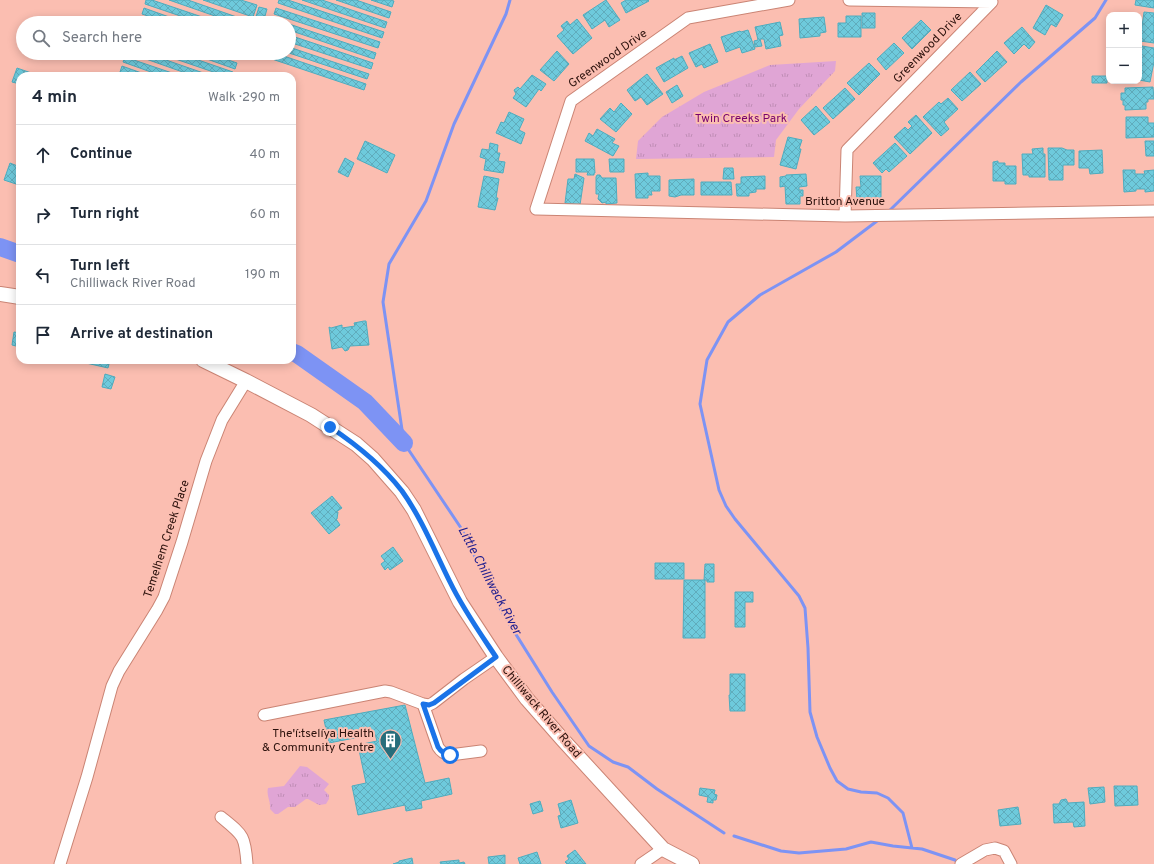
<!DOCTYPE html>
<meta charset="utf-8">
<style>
:root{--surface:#fff;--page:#f6f6f7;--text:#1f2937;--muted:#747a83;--line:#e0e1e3}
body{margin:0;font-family:Overpass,sans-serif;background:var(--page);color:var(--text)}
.controls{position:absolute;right:12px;top:12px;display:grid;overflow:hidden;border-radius:8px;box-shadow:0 2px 10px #0003}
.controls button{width:36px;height:36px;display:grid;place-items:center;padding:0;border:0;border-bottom:1px solid var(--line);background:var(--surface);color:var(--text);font:20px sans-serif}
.stop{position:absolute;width:12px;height:12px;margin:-9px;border:3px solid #1a73e8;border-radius:50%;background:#fff}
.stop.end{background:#1a73e8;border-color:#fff;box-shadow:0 1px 4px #0008}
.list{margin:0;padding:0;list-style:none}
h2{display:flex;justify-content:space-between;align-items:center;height:52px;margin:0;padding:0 16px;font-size:17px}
h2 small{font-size:13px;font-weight:400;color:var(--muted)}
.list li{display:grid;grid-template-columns:26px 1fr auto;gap:12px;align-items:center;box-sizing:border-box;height:60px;padding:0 16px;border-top:1px solid var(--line)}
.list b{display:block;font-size:15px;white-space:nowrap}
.list p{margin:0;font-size:13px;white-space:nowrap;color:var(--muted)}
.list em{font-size:13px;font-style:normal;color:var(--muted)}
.icon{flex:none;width:22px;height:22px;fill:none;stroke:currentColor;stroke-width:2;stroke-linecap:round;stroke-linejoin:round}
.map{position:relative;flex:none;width:1154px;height:864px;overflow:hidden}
.search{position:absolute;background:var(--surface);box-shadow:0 2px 10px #0003;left:16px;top:16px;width:280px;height:44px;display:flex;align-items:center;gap:10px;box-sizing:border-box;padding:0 14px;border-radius:22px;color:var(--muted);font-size:15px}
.panel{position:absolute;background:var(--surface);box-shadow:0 2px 10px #0003;left:16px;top:72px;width:280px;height:292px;border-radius:12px}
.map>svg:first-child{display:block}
</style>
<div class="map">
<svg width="1154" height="864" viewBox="0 0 1154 864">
<defs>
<pattern id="grass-tufts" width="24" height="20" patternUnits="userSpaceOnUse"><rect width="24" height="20" fill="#e0a5d5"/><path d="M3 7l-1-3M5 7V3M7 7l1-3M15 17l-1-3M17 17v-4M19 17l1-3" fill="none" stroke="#c08db6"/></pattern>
<pattern id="building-cross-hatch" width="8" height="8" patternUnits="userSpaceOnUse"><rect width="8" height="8" fill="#6ecadc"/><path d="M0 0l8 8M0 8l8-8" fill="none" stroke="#60acbc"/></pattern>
</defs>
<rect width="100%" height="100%" fill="#fbbeb1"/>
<path fill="url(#grass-tufts)" d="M836,61L835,71L799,109L776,140L774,157L636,159L638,141L662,117L704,92L770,65Z
M300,766L307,767L329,784L324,790L329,795V799L326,804L319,805L308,799H306L295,807H288L278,814H275L270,809C271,801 266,796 268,788L284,786Z"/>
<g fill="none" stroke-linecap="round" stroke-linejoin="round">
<path stroke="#7d93f4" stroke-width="3" d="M510,0L506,14L454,124L426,201L389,264L383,302L404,443L461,528L502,612L552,692L589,746L613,762L628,767L657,789L724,833
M888,212L1021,82L1095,18L1106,0
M881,218L836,252L760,295L728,322L707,360L700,404L719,490L726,506L735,519L799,596L805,608L808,648L810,712L817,737L830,768L837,781L848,789L861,792L877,793L888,798L903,813L912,848
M734,836L781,851L799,853L846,849L871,842L893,846L922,849L955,860L959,864"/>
<path stroke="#7d93f4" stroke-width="18" d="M0,247L20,254
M292,352L297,354L365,402L404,443"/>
</g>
<path fill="url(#building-cross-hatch)" stroke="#4facbe" d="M146,0H152L220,23H201L145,4Z
M169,0H188L251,22V23H235Z
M203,0H241L257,5L253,17Z
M279,0H288L384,32L382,38L278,3Z
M302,0H322L387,22L385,28Z
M336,0H356L391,12L389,18Z
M371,0H390L394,1L392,7Z
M606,0L620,20L609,27L605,20L592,29L583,15Z
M626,0H648L649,1L626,13L621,3Z
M1136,0H1154V8L1135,5Z
M1046,5L1063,15L1056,27L1051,24L1045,35L1033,28Z
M259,7L267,9L263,23H254Z
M144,8L186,23H168L142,14Z
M276,8L380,42L378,48L274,14Z
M1144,12L1154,13V43L1140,41Z
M862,13H875V28H862Z
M846,16H861V37H838V23H846Z
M824,17L826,32L820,33V36L800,38L799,19Z
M273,18L287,23H271Z
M140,19L153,23H139Z
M577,19L592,38L573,54L557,36L564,30L561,26L567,21L570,25Z
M921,20L931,30L912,49L902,38Z
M780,22L783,35L779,36L781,46L766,49L764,39H760L762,46L755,47L754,41L758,40L755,27Z
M289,24L376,53L374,59L289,30Z
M1022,27L1035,42L1029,49L1024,44L1014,54L1004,43Z
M748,30L755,49L742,53L740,47L726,52L721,37L740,31L741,32Z
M289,35L373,63L371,69L289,42Z
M894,43L904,53L886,70L877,59Z
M710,44L718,62L704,68L702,64L696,67L689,53Z
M1142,46L1154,48V62L1150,82L1139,80V59Z
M289,47L369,74L367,79L289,53Z
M557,51L569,64L554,81L540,70Z
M997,51L1007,62L985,82L976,72Z
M129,53H146L212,76H194Z
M158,53H178L233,72L232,76H225Z
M190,53H208L237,63L235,69Z
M221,53H240L238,59Z
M261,53H275L366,84L364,90L260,55Z
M682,56L688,68L664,82L656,68L674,58V60Z
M125,57L181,76H162L123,62Z
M869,63L880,74L859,95L847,83Z
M122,66L150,76H132L120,72Z
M17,68L37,75V76H20V84L12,82Z
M970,72L981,84L962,101L951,90Z
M252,73L261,76H251Z
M647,74L663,94L647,105L641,97L635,101L627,90Z
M532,75L546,84L541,91L539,89L526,107L513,98L516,94L514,90L518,87L520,89Z
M1092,76H1107V83H1092Z
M677,85L683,96L672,103L666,92Z
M1153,87L1154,99H1148V102H1146V109L1125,110V105H1123V100H1121V93H1125V88Z
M845,88L855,99L833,119L823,108Z
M948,98L958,109L944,122L949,129L941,136L923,117L939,102L941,104Z
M621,103L632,114L616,132L600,119L610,108L614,112Z
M816,106L830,122L814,135L801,120Z
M509,112L524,119L519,130L525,133L521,144L496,133L501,122L504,123Z
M916,115L932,133L910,154L894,137L905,127L908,130L912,126L908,122Z
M1126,117H1148V123H1154V137L1126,138Z
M597,129L615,139L612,143L619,146L613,156L585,141L589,133L593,136Z
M788,137L802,140L799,149H801L796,169L780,165Z
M365,141L395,155L387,173L357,159Z
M1145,141H1154V156H1146Z
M490,143L498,145L497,153H500L498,161L505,162L503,173L484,170L486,159L480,157L482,149L489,150Z
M895,143L907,156L889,172L886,169L882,173L873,163Z
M1043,148V154H1045V177H1029V175H1023L1022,154H1033L1032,149Z
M1048,148H1062L1067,150H1074V165H1063V180H1049Z
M1102,150L1103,173L1090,174L1089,168H1079V151Z
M345,158L354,163L348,177L338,172Z
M576,159H594L595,173H594V175H587L588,172H576Z
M609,159H624V172H610Z
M998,161V163H1005V166H1016V184H1005V181H993V162Z
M10,163L20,167V180L19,185L4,180Z
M724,168H733L734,179H723Z
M1123,170H1135V174H1145L1144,171L1154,170V191L1145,192V189H1136V191L1124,192Z
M648,173V176H660V191H651L652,195H648V198H636L635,174Z
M575,174L584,178L580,205L565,203L568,179H574Z
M806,174L807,186L799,187V190H803V196H800V204H786L785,186L780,187V177L786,176V175Z
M597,175H600L602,178H616L617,203L606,204V202L602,203L598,199L599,194H596V177Z
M484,176L499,179L496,198H498L495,210L478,207Z
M765,176V189H756V192L749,193V196H737L736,184H741V177Z
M860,176H881V199H857L856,187H861Z
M694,179V195H681L675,197L669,196V180Z
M701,182H731L732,195H701Z
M364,321H366L369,345L350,346L348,350L345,351L342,347L332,349L329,327L331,328L342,325V328L355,326L354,323Z
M14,332L20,333V347L12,345Z
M87,360H110L108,368L86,363Z
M105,374L115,377L111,389L102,387Z
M332,496L342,508L336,512H338L337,519H336L340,525L329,534L311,513Z
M393,547L403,561L390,570L388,567L385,570L381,564L385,561L381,556Z
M655,563H684V579H655Z
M705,564H714V582H707V580H704Z
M684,580H705V638H683Z
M735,592H753V602H745V627H735Z
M730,674H745V711H730L729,695H730Z
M405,705L425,783L449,778L452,794L421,801L422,808L406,811L405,805L358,815L352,786L366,783L358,745L377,741L375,734L329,743L324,720Z
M1114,786H1137L1138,805L1115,806Z
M1104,787L1105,802L1090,804L1088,788Z
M700,788L715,790L714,794L717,795L716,800H713V803L707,802L708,797L699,795Z
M1066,799L1068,803L1084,802L1085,826L1074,827L1073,822L1054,823L1053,804H1059L1061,800Z
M571,800L578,823L561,828L558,816L561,815L558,804Z
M540,801L543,811L533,814L530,804Z
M1018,807L1021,824L1000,826L998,810Z
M575,850L586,864H567L565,862L569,859L567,856Z
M537,852L541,864H520L518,858Z
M505,855V864H489L488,857Z
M412,858L413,864H393L399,862V861Z
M459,860V863L464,862L465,864H441L440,862Z"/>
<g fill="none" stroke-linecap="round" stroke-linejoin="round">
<defs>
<path id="minor" d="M789,0L688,18L571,101L536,209L845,216L1154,211
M845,216L847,150L992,2L849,0
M423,704L438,747C441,752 444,754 450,755L481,751
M264,715L385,691L391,692L423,704L429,705L433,703L464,679L496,657
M221,817C243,835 245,835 247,864
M60,864L87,777L112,686L119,671L157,610L164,597L182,542L206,461L222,420L246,381
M641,864L663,849
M961,864L985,850L995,848L1004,851L1011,864"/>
<path id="major" d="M0,294L20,297
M203,360L246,381L311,415L356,444L373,459L402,492L414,510L460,602L496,657L527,699L563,740L663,849L692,864"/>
</defs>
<use href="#minor" stroke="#ca8474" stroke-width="13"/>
<use href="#major" stroke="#ca8474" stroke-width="16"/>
<use href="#minor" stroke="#fff" stroke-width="11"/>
<use href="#major" stroke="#fff" stroke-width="14"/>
</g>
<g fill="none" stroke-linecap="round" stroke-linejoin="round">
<path stroke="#1a73e8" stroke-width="5" d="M330,427C357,445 382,465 402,491C422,519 435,552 450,582C463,609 480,633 496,657L434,703L429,705L423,704L438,747C441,752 444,754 450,755"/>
</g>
<defs>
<symbol id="building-pin" viewBox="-11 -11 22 30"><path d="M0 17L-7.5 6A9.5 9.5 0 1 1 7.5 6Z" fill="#276d7b" stroke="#fbbeb1"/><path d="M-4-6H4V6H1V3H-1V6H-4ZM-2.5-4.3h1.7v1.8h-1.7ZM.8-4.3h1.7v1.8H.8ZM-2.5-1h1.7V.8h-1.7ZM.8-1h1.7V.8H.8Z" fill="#fff"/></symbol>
</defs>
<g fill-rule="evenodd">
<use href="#building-pin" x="378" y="728" width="25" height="34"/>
</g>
<g text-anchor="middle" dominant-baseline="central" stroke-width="4" stroke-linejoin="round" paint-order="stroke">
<g font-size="12" fill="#2d120d" stroke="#fbbeb1">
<text transform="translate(928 48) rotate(-46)">Greenwood Drive</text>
<text transform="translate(608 59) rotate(-35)">Greenwood Drive</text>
<text x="845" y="202">Britton Avenue</text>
<text transform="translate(167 539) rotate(-72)">Temelhem Creek Place</text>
<text transform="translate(541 712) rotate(50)">Chilliwack River Road</text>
</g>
<g font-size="12" fill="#77026d" stroke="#fbbeb1">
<text x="741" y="119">Twin Creeks Park</text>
</g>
<g font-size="12" fill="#2d120d" stroke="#fbbeb1" text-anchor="end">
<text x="374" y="734">The'í:tselíya Health<tspan x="374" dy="14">&amp; Community Centre</tspan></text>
</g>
<g font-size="13" font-style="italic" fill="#222090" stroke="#fbbeb1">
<text transform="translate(489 581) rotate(62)">Little Chilliwack River</text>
</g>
</g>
</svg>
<div class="controls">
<button>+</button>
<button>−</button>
</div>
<div class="stop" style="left:450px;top:755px"></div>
<div class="stop end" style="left:330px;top:427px"></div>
<div class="search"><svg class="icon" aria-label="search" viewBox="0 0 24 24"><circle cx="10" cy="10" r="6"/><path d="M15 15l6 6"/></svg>Search here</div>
<section class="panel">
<h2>4 min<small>Walk · 290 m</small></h2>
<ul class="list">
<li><svg class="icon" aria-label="ahead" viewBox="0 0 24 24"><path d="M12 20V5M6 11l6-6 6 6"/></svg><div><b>Continue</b></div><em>40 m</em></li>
<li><svg class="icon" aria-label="right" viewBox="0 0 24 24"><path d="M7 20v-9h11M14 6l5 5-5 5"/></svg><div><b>Turn right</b></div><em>60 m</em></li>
<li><svg class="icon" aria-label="left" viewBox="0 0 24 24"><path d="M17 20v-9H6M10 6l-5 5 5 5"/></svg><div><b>Turn left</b><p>Chilliwack River Road</p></div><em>190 m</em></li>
<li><svg class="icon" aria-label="arrive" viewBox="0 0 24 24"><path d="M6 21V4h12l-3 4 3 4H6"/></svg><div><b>Arrive at destination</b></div></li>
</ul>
</section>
</div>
